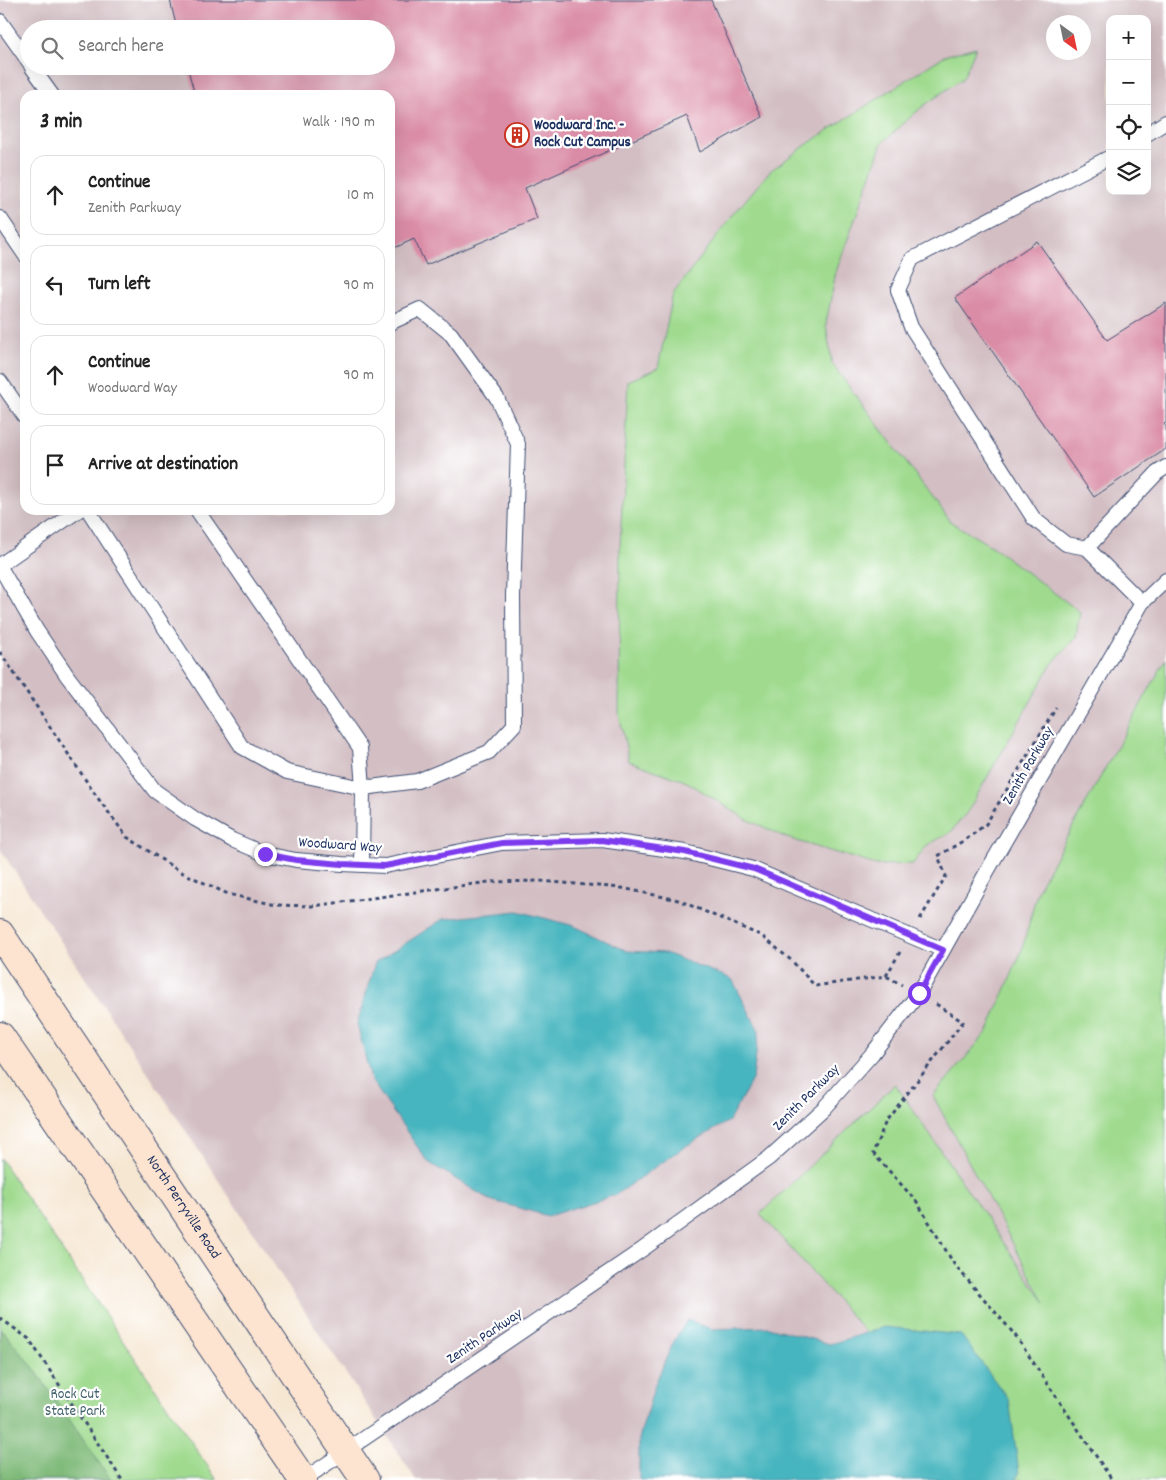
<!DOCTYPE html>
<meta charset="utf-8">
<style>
:root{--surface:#fff;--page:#f2f2f2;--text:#222;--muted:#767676;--line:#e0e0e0}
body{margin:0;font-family:Dekko,sans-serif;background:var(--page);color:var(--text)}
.controls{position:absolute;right:15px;top:15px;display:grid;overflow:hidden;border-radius:10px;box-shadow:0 5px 20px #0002}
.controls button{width:45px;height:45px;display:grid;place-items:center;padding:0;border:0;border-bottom:1px solid var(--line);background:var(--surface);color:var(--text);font:25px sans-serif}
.compass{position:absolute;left:1046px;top:15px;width:45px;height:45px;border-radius:50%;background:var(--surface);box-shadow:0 5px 20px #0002;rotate:147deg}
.stop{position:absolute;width:15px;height:15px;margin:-11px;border:4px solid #7c3aed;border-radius:50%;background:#fff}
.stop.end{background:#7c3aed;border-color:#fff;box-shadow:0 1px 5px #0008}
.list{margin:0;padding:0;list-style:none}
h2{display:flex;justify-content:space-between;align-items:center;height:65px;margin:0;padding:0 20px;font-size:21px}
h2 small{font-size:16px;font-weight:400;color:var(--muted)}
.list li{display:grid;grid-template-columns:32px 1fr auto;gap:15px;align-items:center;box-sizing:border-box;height:80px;margin:0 10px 10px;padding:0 10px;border:1px solid var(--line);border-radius:15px}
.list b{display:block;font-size:19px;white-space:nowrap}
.list p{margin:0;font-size:16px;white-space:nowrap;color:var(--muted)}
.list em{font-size:16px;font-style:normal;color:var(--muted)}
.icon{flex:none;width:28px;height:28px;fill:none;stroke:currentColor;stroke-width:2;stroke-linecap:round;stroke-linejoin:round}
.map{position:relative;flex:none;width:1166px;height:1480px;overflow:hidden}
.search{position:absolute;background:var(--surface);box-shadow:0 5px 20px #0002;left:20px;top:20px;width:375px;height:55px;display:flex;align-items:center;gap:12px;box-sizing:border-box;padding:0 18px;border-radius:28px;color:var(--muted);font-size:19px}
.panel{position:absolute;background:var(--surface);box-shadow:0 5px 20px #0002;left:20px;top:90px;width:375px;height:425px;border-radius:15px}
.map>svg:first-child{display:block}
</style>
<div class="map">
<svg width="1166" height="1480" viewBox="0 0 1166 1480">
<rect width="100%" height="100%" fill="#fff"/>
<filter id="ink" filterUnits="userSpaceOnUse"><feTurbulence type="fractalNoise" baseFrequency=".02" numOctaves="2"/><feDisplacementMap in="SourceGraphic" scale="10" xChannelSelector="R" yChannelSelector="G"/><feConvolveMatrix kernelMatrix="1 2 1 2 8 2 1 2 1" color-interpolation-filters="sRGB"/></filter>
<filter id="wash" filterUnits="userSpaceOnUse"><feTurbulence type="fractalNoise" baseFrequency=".0096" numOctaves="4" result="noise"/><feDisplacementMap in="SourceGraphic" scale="20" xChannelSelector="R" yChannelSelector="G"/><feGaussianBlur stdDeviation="1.12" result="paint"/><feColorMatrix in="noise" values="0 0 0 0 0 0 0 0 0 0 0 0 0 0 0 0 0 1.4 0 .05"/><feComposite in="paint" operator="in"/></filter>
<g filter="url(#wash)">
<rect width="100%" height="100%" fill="#f6e7d3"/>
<path fill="#d2bec3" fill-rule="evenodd" d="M0,0H1166V1419L1083,1480H416L0,849ZM1110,19H1147V191H1110ZM1054,22H1084V52H1054ZM29,29H386V66H29ZM25,95H390V510H25Z"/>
<path fill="#9fda8e" stroke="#5d8476" d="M976,47L963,78L922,107L882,143L836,272L826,324L832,364L951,522L994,548L1080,612L1076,637L1052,664L968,811L950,833L927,845L913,864L876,865L787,838L746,819L687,782L629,761L619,715L620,547L628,381L658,368L673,294L733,215L770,171L816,138L944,56Z
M1166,659V1480H998L760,1214L895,1084L1045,1303L933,1096L988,1031L1022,950L1038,889Z
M0,1158L217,1480H0Z"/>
<path fill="#7fba79" stroke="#4d746c" d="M0,1329L4,1332L33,1367L111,1480H0Z"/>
<path fill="#46b5bf" stroke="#30728e" d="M518,911L574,926L627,951L665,953L732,979L759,1031L753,1078L729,1121L686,1146L615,1195L548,1216L490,1200L428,1162L371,1080L357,1024L375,963L443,919Z
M687,1320L712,1329L768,1327L830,1344L885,1327L961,1335L1009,1400L1019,1473L1017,1480H639V1439L655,1384L674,1341Z"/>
<g id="blocks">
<path fill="#da8ca6" d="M170,0H711L762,117L700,152L687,116L525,188L537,219L426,265L414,239L390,250V95H195L187,66H386V29H177Z
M1037,241L1107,340L1166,303V423L1164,424L1166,427V449L1094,497L955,298Z"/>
</g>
</g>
<g filter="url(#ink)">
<use href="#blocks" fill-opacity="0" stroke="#3c4b70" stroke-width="1"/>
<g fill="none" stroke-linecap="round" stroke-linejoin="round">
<defs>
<path id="service" d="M0,21L29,62
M31,66L52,95
M1147,134L1166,122
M1110,157L912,259L898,290L911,327L1034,519L1066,544L1087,548L1157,473L1166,467
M0,218L25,255
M0,381L25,417
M88,510L242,747L287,772L363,788L360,748L197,510
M1087,548L1142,603
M0,565L79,510
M0,567L37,631L68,677L155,791L195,819L232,840L265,854L296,860L342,864L385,866L502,843L602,840L685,852L753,869L943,950
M362,865L363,788L417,781L489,752L514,725L513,596L518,444L497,398L451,334L420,309L390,323
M303,1480L643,1249L769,1158L824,1108L872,1054L919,993L985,875L1142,603L1166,580"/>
<g id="secondary">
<path id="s1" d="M0,934L365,1480"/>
<path d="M0,1036L303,1480"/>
</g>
</defs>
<use href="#service" stroke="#3c4b70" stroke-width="16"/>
<use href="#secondary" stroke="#3c4b70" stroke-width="30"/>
<path stroke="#3c4b70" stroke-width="3" stroke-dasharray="4 4" stroke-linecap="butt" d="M0,652L97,797L127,837L179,871L228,894L276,905L313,906L489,882L540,881L622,888L678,900L762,936L792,961L815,986L886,976L902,985
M920,919L946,876L938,856L968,838L986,824L1056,708
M886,976L900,952
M936,1004L963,1022L886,1121L873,1153L917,1202L954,1264L1015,1335L1112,1480
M0,1318L29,1339L122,1480"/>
<use href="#service" stroke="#fff" stroke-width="14"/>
<use href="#secondary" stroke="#fde4d1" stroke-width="28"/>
</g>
</g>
<g fill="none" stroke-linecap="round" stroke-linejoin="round" filter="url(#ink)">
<path stroke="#7c3aed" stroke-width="6" d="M265,854L296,860L342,864L385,866L502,843L602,840L685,852L754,869L943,950L919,993"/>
</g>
<defs>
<symbol id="building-ring" viewBox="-11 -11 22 22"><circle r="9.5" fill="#fff" stroke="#c8321e" stroke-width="1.5"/><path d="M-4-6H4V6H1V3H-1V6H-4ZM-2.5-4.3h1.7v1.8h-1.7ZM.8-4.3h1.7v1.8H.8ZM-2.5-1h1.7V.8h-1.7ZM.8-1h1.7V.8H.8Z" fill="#c8321e"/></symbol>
</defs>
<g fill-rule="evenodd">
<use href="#building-ring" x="503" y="121" width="28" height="28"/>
</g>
<g text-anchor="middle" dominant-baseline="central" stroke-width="4.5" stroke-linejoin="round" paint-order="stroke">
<g font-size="15" font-weight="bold" fill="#1b2f5e" stroke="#fff" text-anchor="start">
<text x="534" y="126">Woodward Inc. -<tspan x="534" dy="17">Rock Cut Campus</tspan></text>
</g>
<g font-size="15" fill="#1b2f5e" stroke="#fff">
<text transform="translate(1029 766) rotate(-60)">Zenith Parkway</text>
<text transform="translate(340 846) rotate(4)">Woodward Way</text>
<text transform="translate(807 1098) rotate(-45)">Zenith Parkway</text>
<text stroke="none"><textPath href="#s1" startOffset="329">North Perryville Road</textPath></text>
<text transform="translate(485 1337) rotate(-34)">Zenith Parkway</text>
</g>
<g font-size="15" fill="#43626c" stroke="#fff">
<text x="75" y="1395">Rock Cut<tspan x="75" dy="17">State Park</tspan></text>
</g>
</g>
</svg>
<div class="controls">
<button>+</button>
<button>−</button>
<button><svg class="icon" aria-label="locate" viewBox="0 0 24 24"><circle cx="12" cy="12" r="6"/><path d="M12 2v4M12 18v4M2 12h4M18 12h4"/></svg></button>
<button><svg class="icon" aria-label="layers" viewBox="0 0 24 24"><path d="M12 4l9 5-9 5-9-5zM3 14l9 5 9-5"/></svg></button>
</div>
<svg class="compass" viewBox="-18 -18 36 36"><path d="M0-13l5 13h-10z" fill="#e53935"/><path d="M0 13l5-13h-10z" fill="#767676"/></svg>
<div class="stop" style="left:919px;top:993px"></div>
<div class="stop end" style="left:265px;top:854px"></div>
<div class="search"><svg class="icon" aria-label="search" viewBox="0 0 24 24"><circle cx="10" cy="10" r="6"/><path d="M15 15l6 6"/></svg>Search here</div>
<section class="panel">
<h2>3 min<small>Walk · 190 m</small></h2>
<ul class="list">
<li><svg class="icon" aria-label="ahead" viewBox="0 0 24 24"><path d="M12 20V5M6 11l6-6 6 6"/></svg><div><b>Continue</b><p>Zenith Parkway</p></div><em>10 m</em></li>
<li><svg class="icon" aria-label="left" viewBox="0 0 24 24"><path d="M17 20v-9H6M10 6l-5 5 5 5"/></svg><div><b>Turn left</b></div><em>90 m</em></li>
<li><svg class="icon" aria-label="ahead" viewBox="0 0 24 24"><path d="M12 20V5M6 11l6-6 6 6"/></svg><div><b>Continue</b><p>Woodward Way</p></div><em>90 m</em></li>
<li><svg class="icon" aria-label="arrive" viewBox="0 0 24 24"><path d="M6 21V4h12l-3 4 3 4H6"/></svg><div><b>Arrive at destination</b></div></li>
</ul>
</section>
</div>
